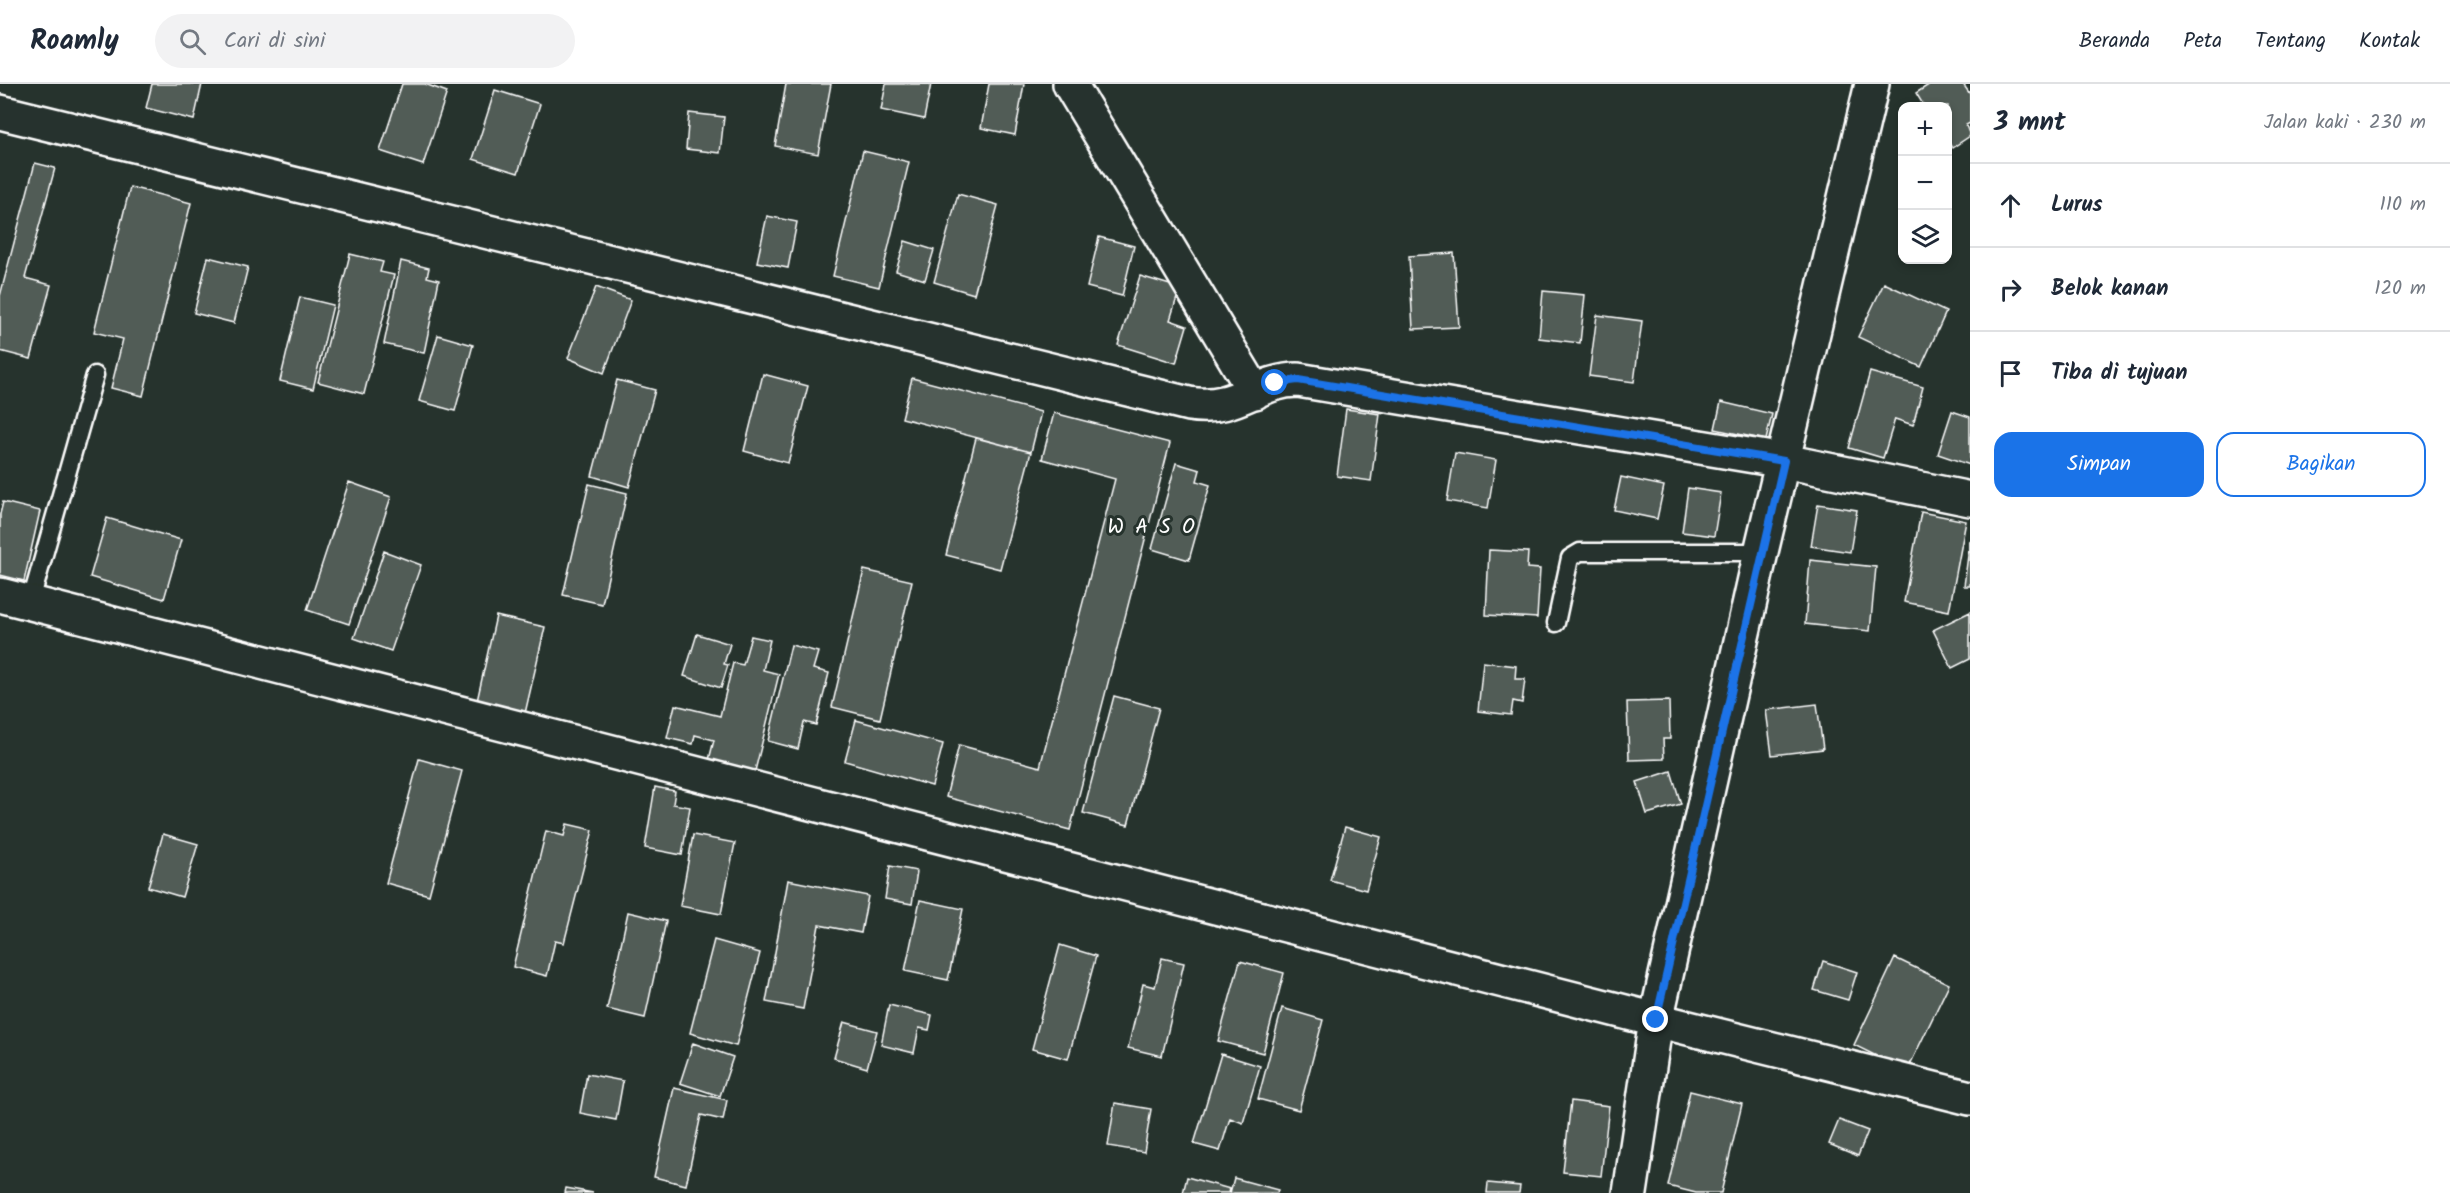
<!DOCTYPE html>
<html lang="id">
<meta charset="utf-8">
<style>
:root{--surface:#fff;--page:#f2f2f3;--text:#1f2937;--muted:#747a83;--line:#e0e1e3;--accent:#1a73e8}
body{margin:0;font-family:Kalam,sans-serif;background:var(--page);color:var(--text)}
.controls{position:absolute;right:18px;top:18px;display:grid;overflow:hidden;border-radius:12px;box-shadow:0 3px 9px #0003}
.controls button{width:54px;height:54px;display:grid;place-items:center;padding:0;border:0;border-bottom:2px solid var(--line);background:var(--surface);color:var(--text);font:30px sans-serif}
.stop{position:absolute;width:18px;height:18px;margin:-14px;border:4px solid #1a73e8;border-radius:50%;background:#fff}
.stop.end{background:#1a73e8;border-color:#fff;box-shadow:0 2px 6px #0008}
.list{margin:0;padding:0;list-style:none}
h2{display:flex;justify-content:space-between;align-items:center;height:78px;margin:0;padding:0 24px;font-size:26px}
h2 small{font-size:20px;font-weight:400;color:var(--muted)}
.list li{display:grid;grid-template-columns:39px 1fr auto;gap:18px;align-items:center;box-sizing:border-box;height:84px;padding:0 24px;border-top:2px solid var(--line)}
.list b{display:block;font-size:22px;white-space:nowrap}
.list em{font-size:20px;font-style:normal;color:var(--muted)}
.actions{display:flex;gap:12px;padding:18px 24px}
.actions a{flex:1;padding:14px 0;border:2px solid var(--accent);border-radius:18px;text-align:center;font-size:21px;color:var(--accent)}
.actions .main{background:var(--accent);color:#fff}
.icon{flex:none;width:33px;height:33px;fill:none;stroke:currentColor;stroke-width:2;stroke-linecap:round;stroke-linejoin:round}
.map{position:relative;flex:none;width:1970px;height:1109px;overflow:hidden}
header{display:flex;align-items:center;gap:36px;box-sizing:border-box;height:84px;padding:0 30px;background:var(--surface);border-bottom:2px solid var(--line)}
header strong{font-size:28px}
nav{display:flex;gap:33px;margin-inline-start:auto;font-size:21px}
.search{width:420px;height:54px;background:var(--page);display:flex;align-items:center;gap:15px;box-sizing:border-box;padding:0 21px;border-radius:33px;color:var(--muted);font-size:22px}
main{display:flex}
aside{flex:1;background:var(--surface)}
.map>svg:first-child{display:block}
</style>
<header>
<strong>Roamly</strong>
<div class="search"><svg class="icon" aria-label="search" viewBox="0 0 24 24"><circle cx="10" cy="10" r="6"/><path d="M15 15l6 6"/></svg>Cari di sini</div>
<nav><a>Beranda</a><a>Peta</a><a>Tentang</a><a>Kontak</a></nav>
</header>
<main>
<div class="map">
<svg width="1970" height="1109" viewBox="0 0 1970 1109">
<rect width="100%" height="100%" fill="#26332d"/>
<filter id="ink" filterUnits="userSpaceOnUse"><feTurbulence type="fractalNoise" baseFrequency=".0167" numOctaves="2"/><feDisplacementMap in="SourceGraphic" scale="12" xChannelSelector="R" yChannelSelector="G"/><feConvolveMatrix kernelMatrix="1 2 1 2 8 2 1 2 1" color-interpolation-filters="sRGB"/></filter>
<g filter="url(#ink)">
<path fill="#515c57" stroke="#fff" stroke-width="1.5" d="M152,0H202L194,36L146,24Z
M402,0H425L447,8L423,81L380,67Z
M786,0H831L818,70L775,62Z
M886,0H931L924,35L881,26Z
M989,0H1024L1015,51L981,44Z
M1930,0H1963L1970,10V39L1966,41L1970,52L1952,64L1948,57V22H1924L1916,9Z
M495,6L540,20L518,89L473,75Z
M689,29L724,33L720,69L686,65Z
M863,67L909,78L879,203L833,192Z
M35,79L55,84L25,194L51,201L31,275L0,267V212Z
M130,103L191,119L143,312L111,304L123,255L94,248Z
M958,110L998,121L974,210L934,198Z
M767,132L797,138L788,184L757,178Z
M1099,153L1134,162L1122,212L1087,203Z
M905,157L934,166L925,196L896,187Z
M1454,169L1459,243L1413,245L1409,172Z
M350,170L383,178L380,188L394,191L364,310L318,298Z
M208,173L248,183L234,239L194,229Z
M401,177L429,184L427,193L439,196L424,269L384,260Z
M1140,192L1180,204L1170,236L1187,242L1176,279L1118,261Z
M1884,199L1946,228L1921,283L1858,253Z
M596,203L631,216L604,289L568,274Z
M1543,207L1585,211L1580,259L1539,254Z
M300,213L333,221L313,305L280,297Z
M1597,231L1642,237L1634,298L1589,292Z
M438,251L473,261L455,327L419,317Z
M1870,288L1923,303L1913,341L1895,335L1883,374L1849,364Z
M763,290L808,302L788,379L744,367Z
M912,294L1041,328L1031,368L902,334Z
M617,296L655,306L629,403L592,392Z
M1721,318L1772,330L1766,356L1715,345Z
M1346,325L1380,330L1371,397L1337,392Z
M1952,327L1970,333V381L1938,370Z
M1054,329L1170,359L1070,746L946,713L959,661L1040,683L1115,395L1042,375Z
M976,354L1031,368L1000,485L946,471Z
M1455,369L1496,376L1488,424L1447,417Z
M1176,379L1200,386L1197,397L1210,401L1189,476L1152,465Z
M1621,393L1664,402L1657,435L1614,426Z
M349,398L391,413L349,540L307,526Z
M589,400L627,409L602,520L563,511Z
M1688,404L1721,409L1714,452L1682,448Z
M3,418L40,427L24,497L0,491V430Z
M1818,420L1857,426L1850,468L1811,462Z
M1921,428L1966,437L1949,527L1904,518Z
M107,434L181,456L164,515L90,493Z
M1970,456V502H1964Z
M1489,466L1528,468L1527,484L1540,485L1537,534L1486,531Z
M384,467L421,481L391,567L354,554Z
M1810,476L1876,483L1870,547L1805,540Z
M864,486L912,497L880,635L832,623Z
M1970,528V575L1952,584L1933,546Z
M496,532L545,543L523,638L475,626Z
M697,550L730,560L724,580L728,581L721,604L684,592Z
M751,552L770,556L763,586L779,590L753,695L707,684L714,656L695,651L693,660L667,654L675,621L720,632L733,579L743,581Z
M791,561L818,568L813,585L829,589L816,641L804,638L798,665L768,657Z
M1483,578L1516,582L1515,595H1525L1522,619L1513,617L1511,631L1478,627Z
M1114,612L1159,624L1128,741L1083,729Z
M1669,617L1670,655H1663L1664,675L1629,676L1627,618Z
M1817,620L1823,665L1772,671L1766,626Z
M856,636L943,660L932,702L845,677Z
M419,675L462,687L429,811L386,799Z
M1671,687L1681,720L1647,730L1637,698Z
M655,703L675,707L673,720L690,723L682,771L645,764Z
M567,740L593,746L564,859L555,857L547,892L513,883L546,747L564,752Z
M1345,743L1381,753L1366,806L1330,796Z
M163,750L198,760L182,813L148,803Z
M693,751L735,759L721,830L680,822Z
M890,782L917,787L912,820L885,815Z
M788,796L868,812L861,849L819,841L803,925L766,918Z
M920,816L963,825L948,896L905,887Z
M628,828L666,837L645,934L607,925Z
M714,856L760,869L736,962L690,949Z
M1060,861L1096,872L1068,975L1032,965Z
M1162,874L1184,879L1162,972L1128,964L1143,900L1155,903Z
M1895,874L1949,900L1907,987L1854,961Z
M1240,877L1284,889L1263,969L1218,957Z
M1823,877L1857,888L1848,916L1814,906Z
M889,921L932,931L929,946L919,944L914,969L881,961Z
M1282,924L1323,936L1299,1026L1258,1015Z
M844,938L877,947L867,984L834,974Z
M693,959L733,973L720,1012L680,999Z
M1221,970L1260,982L1243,1039L1230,1034L1220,1067L1194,1060Z
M587,990L623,997L616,1036L580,1029Z
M674,1004L727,1016L723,1036L701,1031L686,1101L654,1093Z
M1690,1007L1742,1020L1721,1109H1696L1668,1102Z
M1571,1017L1609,1022L1601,1092L1563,1088Z
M1115,1019L1151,1025L1144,1068L1108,1062Z
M1839,1036L1868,1047L1858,1072L1829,1060Z
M1187,1093L1230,1105L1229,1109H1183Z
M1234,1094L1278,1106L1277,1109H1230Z
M1488,1099L1520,1102L1519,1109H1487Z
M566,1104L593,1109H565Z"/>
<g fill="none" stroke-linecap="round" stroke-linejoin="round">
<defs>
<path id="service" d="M30,520L95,291
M1556,539L1570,474L1580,468H1761"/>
<path id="minor" d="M1070,0L1255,308
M0,28L1189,320C1237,328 1257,296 1298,296L1784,377L1970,415
M0,511L1656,936L1970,1014
M1630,1109L1656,936L1761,468L1872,0"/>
</defs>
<use href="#service" stroke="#fff" stroke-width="21"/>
<use href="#minor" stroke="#fff" stroke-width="38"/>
<use href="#service" stroke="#26332d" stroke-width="16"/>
<use href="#minor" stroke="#26332d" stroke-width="33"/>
</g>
</g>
<g fill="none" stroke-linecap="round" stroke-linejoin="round" filter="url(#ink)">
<path stroke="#1a73e8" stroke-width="8" d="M1275,299L1298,296L1784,377L1656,936"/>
</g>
<g text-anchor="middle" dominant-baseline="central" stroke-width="6" stroke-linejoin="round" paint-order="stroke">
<g font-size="21" letter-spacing="1.5" fill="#fff" stroke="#26332d">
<text x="1152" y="443">W A S O</text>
</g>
</g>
</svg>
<div class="controls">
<button>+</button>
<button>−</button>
<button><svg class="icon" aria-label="layers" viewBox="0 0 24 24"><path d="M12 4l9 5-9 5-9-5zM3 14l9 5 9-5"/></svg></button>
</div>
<div class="stop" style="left:1275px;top:299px"></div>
<div class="stop end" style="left:1656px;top:936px"></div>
</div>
<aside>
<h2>3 mnt<small>Jalan kaki · 230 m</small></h2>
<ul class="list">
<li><svg class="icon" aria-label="ahead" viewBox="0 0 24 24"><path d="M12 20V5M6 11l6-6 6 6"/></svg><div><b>Lurus</b></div><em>110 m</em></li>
<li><svg class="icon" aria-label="right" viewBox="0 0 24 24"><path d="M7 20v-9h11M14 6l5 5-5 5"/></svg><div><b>Belok kanan</b></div><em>120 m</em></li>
<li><svg class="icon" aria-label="arrive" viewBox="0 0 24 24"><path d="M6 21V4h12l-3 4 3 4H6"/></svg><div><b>Tiba di tujuan</b></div></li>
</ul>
<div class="actions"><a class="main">Simpan</a><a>Bagikan</a></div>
</aside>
</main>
